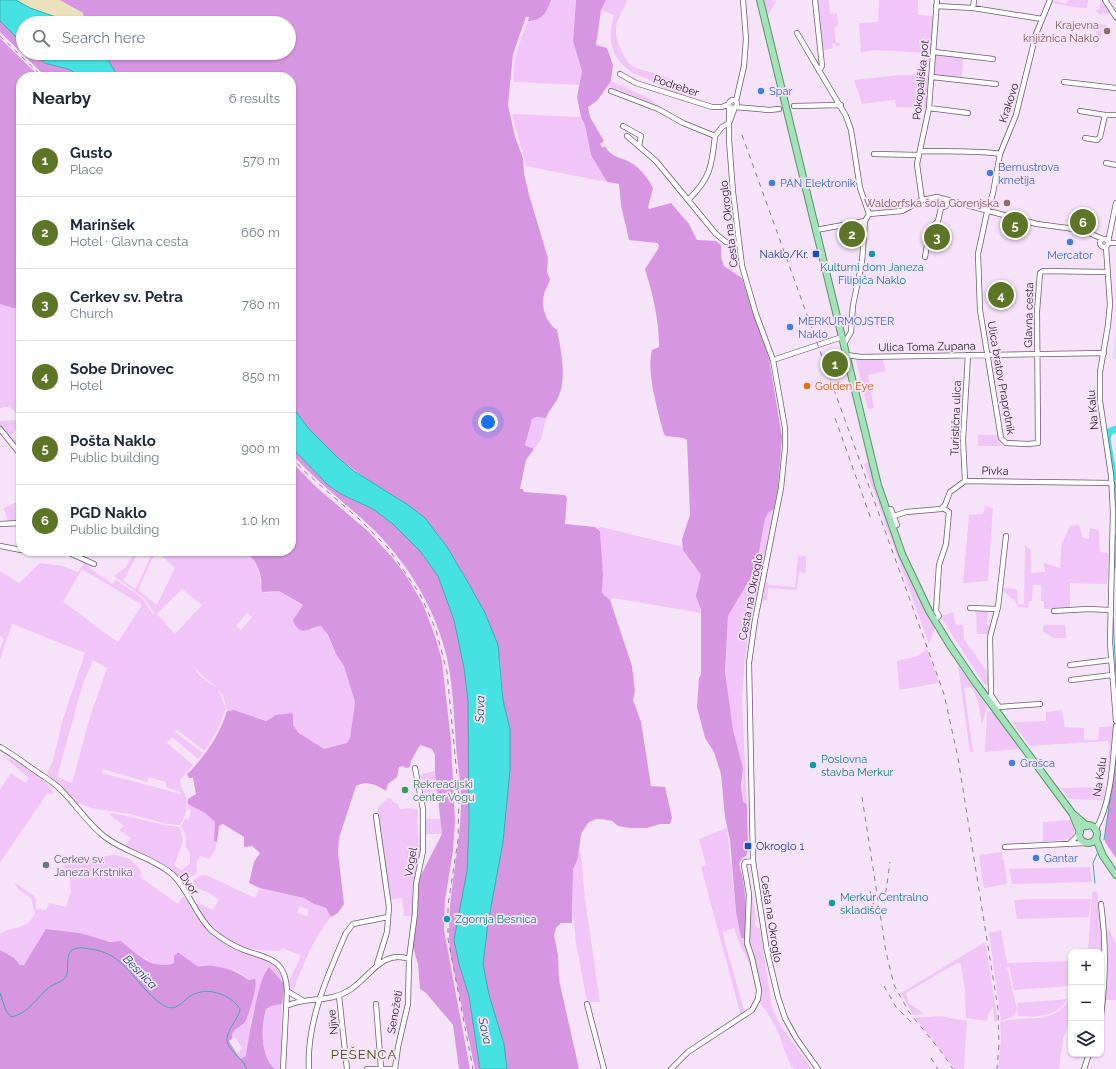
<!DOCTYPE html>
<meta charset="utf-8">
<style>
:root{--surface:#fff;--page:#f6f6f7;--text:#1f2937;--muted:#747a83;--line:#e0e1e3;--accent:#5d7527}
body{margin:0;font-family:Raleway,sans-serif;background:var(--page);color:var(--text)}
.controls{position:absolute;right:12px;bottom:12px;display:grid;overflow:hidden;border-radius:8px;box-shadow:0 1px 3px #0004}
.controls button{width:36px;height:36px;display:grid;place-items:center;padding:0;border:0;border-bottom:1px solid var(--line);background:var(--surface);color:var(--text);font:20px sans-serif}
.you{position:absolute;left:488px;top:422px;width:14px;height:14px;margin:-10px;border:3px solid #fff;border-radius:50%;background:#1a73e8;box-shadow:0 0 0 6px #1a73e833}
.badge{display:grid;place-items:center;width:26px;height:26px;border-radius:50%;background:var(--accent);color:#fff;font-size:13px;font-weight:700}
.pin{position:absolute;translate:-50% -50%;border:2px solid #fff;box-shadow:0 1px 4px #0006}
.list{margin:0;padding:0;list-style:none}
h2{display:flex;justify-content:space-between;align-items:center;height:52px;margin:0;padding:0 16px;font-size:17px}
h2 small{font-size:13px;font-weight:400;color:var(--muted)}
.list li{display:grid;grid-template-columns:26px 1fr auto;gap:12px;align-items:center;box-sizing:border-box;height:72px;padding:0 16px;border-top:1px solid var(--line)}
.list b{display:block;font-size:15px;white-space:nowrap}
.list p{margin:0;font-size:13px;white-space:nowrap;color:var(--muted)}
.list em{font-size:13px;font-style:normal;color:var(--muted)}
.icon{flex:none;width:22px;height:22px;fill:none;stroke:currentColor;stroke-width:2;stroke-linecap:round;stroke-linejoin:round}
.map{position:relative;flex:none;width:1116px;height:1069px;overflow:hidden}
.search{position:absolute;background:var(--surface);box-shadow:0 1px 3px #0004;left:16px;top:16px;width:280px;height:44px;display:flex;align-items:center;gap:10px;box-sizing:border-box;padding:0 14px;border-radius:22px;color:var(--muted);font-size:15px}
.panel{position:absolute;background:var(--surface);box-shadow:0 1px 3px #0004;left:16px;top:72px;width:280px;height:484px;border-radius:16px}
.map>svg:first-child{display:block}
</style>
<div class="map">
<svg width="1116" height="1069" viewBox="0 0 1116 1069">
<rect width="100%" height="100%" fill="#f7e3f9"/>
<path fill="#e0def4" d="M1116,328V359L1112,358Z"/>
<path fill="#f0c5f7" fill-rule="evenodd" d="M551,0H576L573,41L582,71L579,85L514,82C512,57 520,43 528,21C542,21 546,12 551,0Z
M606,0H627C624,11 615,19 616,32C617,43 624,61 634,67C647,73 682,76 684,94C673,94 662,87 652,81C645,77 636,75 630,71C610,57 607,37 614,15L601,10Z
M764,0H772L773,2L777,0L768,15Z
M816,0H829L830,14L837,13L838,26L834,27L836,43H840V45L836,47V44H832L833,48L822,51Z
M879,0H918V15L934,16L932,49L926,53L876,50L861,52L859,23L878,22Z
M1054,0L1066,4L1068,0H1088L1087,8L1073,7L1053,3Z
M1101,0L1111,16V17L1110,14L1102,13V16L1097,12L1096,10H1099Z
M1097,24L1107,25L1106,28L1102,27L1101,38L1096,35Z
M937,55L964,56L961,79L934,75L935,56Z
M899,75L930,76L927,108L896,107L895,100L862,104L854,80Z
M611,81C621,87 654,98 657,105L608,86Z
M512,114L581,117L585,125L591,155L607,182L526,166Z
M0,304L13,308L21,307V410L17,415C12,407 8,406 0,408Z
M858,358H882L886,371L868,375L874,408L868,409L856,360Z
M536,417L546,418L541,440L534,449L525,445L532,419Z
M21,420V426L11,435L21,447V453L0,428V421Z
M978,435H999L1000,446H978Z
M870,462C884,521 908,574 935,628L929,644L864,464Z
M21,500V522H8L4,508Z
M985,506L993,508L988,581L963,583L969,515L983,514Z
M774,509L745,657L742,699L747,805L742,798L743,768L733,730L728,703L725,672L728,616L756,569L765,519L769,512Z
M1079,525L1083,538L1089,539L1090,528L1099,530L1100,552L1109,553L1107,584L1070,583V609H1044V601H1041V585H1033L1032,601H1029L1028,608L1018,607L1015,600L1011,598L1003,590V588L1017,589L1018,604L1024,605L1025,545L1031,550V573L1045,572L1044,563L1060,568L1062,543L1070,526Z
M601,527L683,547L694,567L701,573L699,606L701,613L613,598L610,600L604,595L602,591L603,574L600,531L598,528Z
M135,551H139L123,581L136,589L153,551H156L138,590L157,605L175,568L157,551H241C261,558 258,576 264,593L279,591L303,606L293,620L312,630L319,626L323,627L336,654L344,666L355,702L350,738L347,743C341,745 332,749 326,749C317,749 298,732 293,725V715L291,713L273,716L266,721L234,710L227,711C223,683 206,684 192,664L199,675L218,689L226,708L218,729L205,751L177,730L175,732L203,753L198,759L172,737L167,743L193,765L181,779C179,785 182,788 185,794C189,804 186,817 180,825L167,824L130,814L94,809L81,804L77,805L47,773L53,761L63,719L85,653L13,624V622L0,659V649L4,639L0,636V571L19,583L40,563L62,566L78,572L85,562L90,568L112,584L116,580L141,597L153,614L154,613L144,598L114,576L126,567ZM82,569L142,605L118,642C99,630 82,614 63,602ZM182,589L202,605L175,634L157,614ZM247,613L252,617L241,630L236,626ZM93,660L107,668L90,717L72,783L57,777L83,683ZM103,769L147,782L149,777L166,782V787L180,792L181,794L102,773Z
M798,556H806V573L799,572L797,590L768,588L767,600L762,601L766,583L768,582V585L795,587Z
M976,609L988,610L987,624L992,625L989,634H977Z
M954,612L955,624L963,625L964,639L989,675L988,685L984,684L942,619L941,616Z
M1043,625H1065L1066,638H1054L1043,632Z
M927,649L939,683L899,690L897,661L918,656Z
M958,665L987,706L982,725L978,701L972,687L964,688L973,752H970Z
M1062,710L1065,727L1084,728V740H1098L1099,727L1112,726L1113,735L1107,776L1110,744L1108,741L1030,746L1012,722L1046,721V712Z
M989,711L995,714L1020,749L985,752L987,713Z
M4,757C16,759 50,781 54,793L46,795L0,863V790L11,773L25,783L29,778Z
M435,771L438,792L424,794L421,774Z
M1105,787L1103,800L1069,799L1061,788Z
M388,798H391L393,802L397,803L400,809L413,808L414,810V808L418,810L417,823L419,833H416L419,834L420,842L417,844H421L422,851L414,884L413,925L412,916H404L402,898L390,900L377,814L378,807Z
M188,804L205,813L215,822L214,841L217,842L215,850L209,859L200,856L196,864L197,872L195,875L181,880C167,862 145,856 125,847L131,838L119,830L124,826L110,815L111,813C134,816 156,825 180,827L183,841L174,866L182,870L190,863V853L186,847V836L181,826L185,819H189L191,810L188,809Z
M426,819H441L442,834H426Z
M1072,820L1075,829L1070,839L1043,842V822Z
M727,828L736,912L741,938H745L753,974C747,957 739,945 734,928L723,932L725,943L745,1014L741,1016L701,867L706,865L699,839Z
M1003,852L1001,858L1004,860L1007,884L984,888L979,855Z
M579,853L581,854L585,899L600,1002H587L576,943L573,914V872Z
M116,855L130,859L142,872L140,877L178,904L183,896C189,902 191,909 196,916C203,925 211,933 220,940C242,956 281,953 285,985L267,967L250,1023L251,1033L246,1056L242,1059L237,1057V1054L242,1048L235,1037L232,1039L231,1036L235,1030L243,1024L246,1017L254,992L250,980L236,970L211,966H197L179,952L174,958V963L160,966L136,954L124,943L101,940L80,933L46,929C42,937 29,962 22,966L0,950V934C15,924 25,932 35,914L31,898L19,890L14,882L34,896L36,899V909L46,910L49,903L66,907L71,891L68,870L62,867C73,854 100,857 116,855Z
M1090,867L1092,882L1012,884L1009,869Z
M201,875H206L255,898L260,888H262L304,898L314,904L326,908L331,917C313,938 303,965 293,991L290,989L289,982L301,955L282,948L280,951C238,951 219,940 195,905L199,903L213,910L219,899L205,891H203L197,888L193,881ZM300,906L309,910L307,916L297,913Z
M1094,891L1097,892L1102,929L1101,980V952H1088L1092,893Z
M752,893L756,918L755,925L760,929L772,1008L780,1025L812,1069H794C785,1057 784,1045 778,1032C773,1021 767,1012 760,1003L761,988L749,943Z
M1029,899H1091L1089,917L1017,919L1014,900Z
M1001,930L1007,963L1071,961V986L1014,990L1009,967H1007L1017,1009L1014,1016L1001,1021L989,933Z
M1109,930L1116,944V1000H1104L1107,956V931Z
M985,942L998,1021H994L993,1006L988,1015L987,1021L966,1018L965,991L961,964L957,963L906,993L908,1002L924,1014L913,1015L901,993Z
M1071,998V1017L1063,1039L1059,1069H998L1001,1038L1000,1022C1029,1014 1051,1027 1071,998Z
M1068,999C1053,1018 1041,1017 1018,1016L1017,1003Z
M282,1004L280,1069H275C260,1056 262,1027 266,1009L271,1006Z
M941,1016L967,1021L964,1069H955L915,1018Z"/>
<path fill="#d796e1" d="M59,0H551C547,12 542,21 528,21L529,17H526L513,54L508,105L515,137L523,158L524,173L529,195L548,258L547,272L550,279C549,285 545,289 544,295C540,307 547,323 557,330C561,350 566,373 560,393C557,402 550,409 546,418L536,417L532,419L525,445L534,449L526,460L520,489H523L524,492L565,495L567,498L565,524L595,527L600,531L603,574L602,592L604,595L610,600L632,666L635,691L633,700L641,722L651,786L665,787L672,818L670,824H660L647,828H630L618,826L612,821L602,819H596L588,823L581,834L578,858L573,870L572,923H561L556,928L554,935L558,955L559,980L579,1069H507L506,1059L485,980L483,964L488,923L503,842L510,769V729L503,700L500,660L469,584L447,547L432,527L419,513L376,486L337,457L309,429L291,405V77H118L104,53H289V23H84L83,13Z
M576,0H606L601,10L596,45L607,48L613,65L611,81L597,101L588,107L590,117L604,141L600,144L603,148L605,146C612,159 623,157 633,164C642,170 648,179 653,188L648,207L649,209L671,203L689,224L697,240L716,241L721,245V258L724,266L742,278L769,358L782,437L778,487L774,509L769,512L765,519L756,569L728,616L725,672L733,730L743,768L741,787L743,801L747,805L748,849L746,856L742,858L739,864C747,889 746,911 745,938H741L736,912L730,840L725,817L721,774L714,752L705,738L697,707L699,678L701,675V610L696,596L701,575L683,550L682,539L690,515L687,440L683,438L666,436L664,434C658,412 646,371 652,350L659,347C659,320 653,295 645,269L658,249L659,245L657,243L629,240L621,205L619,184L607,182L591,155L585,125L581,117L577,97L582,71L573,41Z
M0,21L23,44V53H36L44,63L68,69L83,77H46L0,32Z
M0,38L40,77H21V307L13,308L0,304Z
M291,447L328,485L341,494L373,509L393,524L420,551L438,576L454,620L464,668L468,700L469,825L467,871L454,940L459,964L469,996L480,1069H475L450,952C445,902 460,855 461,805C462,785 457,765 456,745C454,716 453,687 447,658C436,611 411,568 377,533C349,505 317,483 291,453Z
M291,461L316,487L369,532L392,557L407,577L423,604L436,639L442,661L451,741L455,821L453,851L445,900L444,930L470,1069H459L453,1025L426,993L420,989L418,964L413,948L418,910V881L442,834L435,771V755L432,749L420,745L411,761L410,767L406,768L403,766L399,767L397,777L388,784L386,791C377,785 366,780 356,786L339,838L338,853L344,904L338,913L331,917L326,908L314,904L304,898L260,888L249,883L254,862L260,853L252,846L244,847V837L223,824L219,826L217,842L214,841L215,822L205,813L188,804V799L196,794L193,778H189L187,774C205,757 220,734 227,711L234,710L266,721L276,715L291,713L293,715V725L299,733L324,749L347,743L350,738L355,702L344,666L336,654L328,635L321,626C310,627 300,639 293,620L303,605L279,591L262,592C261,588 262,584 261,579C259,566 253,555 241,551H291Z
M1116,750V858L1105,842V835Z
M46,929L80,933L110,942L121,941C136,953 152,971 174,963V956L178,952L197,966C202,967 207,965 213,966C229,968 236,971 249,980L255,979C258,986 249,1014 245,1022C240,1028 231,1029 232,1039L229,1041L240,1059L246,1056C248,1041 259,975 269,967L285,985L282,1004L271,1006L266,1009C261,1027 260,1056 275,1069H0V950L14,958L20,965H24Z"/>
<path fill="#ebe1bc" d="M16,0H59L83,13L84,23C61,23 36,12 16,0Z"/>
<path fill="#46e2e3" stroke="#3ea9ac" d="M0,0H16L30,8L73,23H23V44L0,21Z
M36,53H104L118,77H83L68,69L44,63Z
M291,405L309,429L337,457L354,471L408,505L425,518L447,547L469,584L485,613L498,645L503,700L510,729V769L503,842L488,923L483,964L489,995L504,1044L507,1069H480L469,996L459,964L454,940L467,871L469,825L468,700L464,668L454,620L438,576L420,551L393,524L373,509L341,494L328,485L291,447Z"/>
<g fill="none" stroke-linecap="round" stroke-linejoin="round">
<path stroke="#3ea9ac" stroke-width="1" d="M1113,618L1116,675
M1104,840L1116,760
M1095,883L1093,863L1097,854
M0,993L6,1011L11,1017C29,1014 37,996 51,986C56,983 63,982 66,976C70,969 64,953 74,949C79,947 85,948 90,949C126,953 134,984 160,1003C177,1016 182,999 194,994C210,987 231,995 240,1009C239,1020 223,1032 228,1044C232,1053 243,1059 247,1069"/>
<path stroke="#46e2e3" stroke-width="7" d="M1115,507L1112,467L1107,439L1109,432L1116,429
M1114,565V537"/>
<defs>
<path id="minor" d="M815,0L822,66L819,71
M1050,0L1036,34L1016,115L1000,154L993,193L987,212L978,254L980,310L1001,438L1006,443L1028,444L1038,443L1037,311L1040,273L1043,271L1108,272
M1105,0L1116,17
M936,6L973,8L1042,19
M973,8L974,0
M797,33L846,116L851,130L860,188L869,214
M934,52L993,59
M620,74L636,83L712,107H722L729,104
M932,77L996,84
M1064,82L1116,88
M611,91L658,109L683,123L715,136C712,166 710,179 688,200
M729 104a4 4 0 1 1 8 0a4 4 0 1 1-8 0Z
M736,101L744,66L746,39L743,0
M729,105V140L733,192L742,266L756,314L773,360L785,428V448L781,488L755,620L749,663L753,861L767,951L778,997L785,1018L796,1038L818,1069
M794,106L841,105
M929,108L968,113
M1080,111L1105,115
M730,121L735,107L769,110L779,109
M623,126L641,136L639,146
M627,136L656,161L716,234L726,242L738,244
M715,136L722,127L729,123
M1085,138L1097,140L1100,137L1105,115H1116
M920,151C947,152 974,150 1000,154
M874,154L919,155
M1106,163L1116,165
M922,200L917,164L929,108L937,0
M869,214L902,211L922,200L937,197L1037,224L1082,230L1103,239
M816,230L865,221
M1100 243a4 4 0 1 1 8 0a4 4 0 1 1-8 0Z
M1108,242L1116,203
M1108,243H1116
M1106,247L1110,304L1108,325L1100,372V401L1111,475L1113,512L1110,643L1116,721
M925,257L927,245L925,237L928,231L938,221L941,208L946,206L949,200
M844,344L851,332L853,305L862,262L865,221L869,214
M847,355L861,357L1104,353
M773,360L842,337
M0,429L21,455
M965,481L963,440L968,355
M886,510L891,509L897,525L892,527
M894,516L906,512L941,509L945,505L950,492L965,481L1112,483
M0,524L21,523
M0,546L21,550
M65,551L94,564
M970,608L997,609
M1054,611L1088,609L1110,610
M935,620L939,616L936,611L939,565L946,544L949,512L943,508
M1070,665L1111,660
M1071,680L1112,675
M991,695L999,707L1040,704
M989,701L991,695L990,637L998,607L1006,536
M0,747C14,755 27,765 40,774C48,779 56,784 62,791C77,806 88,824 105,837C126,853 152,857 172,874C189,890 195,915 212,931C221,938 233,946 244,950C268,959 286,958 287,991L283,1069
M376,816L389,907L387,932L377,964
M1095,830C1112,804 1113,756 1116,726
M1069,844L1079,834
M1005,847L1085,843
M1101,904C1106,941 1106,978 1101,1015
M287,991L302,1000
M339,996L347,1069
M376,1004L381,1068
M587,1004L604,1069
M286,1006C306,996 329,1003 348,991C369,979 381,949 409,959
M309,1069C306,1023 328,974 346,933L353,924L388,917
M367,1069H395
M395,1069L398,1047L408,1004L409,959L415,913L416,884L423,851V809L415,768
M671,1069L688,1052L752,1010L758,999L759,990L752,958L747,943L749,894L744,865L745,862L753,861
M1084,1069L1089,1054"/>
<path id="major" d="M760,0L878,485L902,554L929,611L949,644L975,682L1072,813L1087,826
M1073,815L1080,832
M1079 834a9 9 0 1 1 18 0a9 9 0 1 1-18 0Z
M1096,839L1103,856L1116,875"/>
</defs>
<use href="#minor" stroke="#6b5b6d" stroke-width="6"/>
<use href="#major" stroke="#539368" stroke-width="8"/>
<use href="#minor" stroke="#fff" stroke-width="4.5"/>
<use href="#major" stroke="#a5e2b8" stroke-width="6"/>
<path stroke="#8a7d8c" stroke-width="1" stroke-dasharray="5 5" stroke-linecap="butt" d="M0,36L43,77
M742,135L944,694L958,758L998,1009L999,1045L997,1069
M835,418L871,519
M291,456L303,470L360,520L388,548L420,594L436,630L447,672L459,796L458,840L448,905V939L473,1069
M862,797L886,952L894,985L909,1012L943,1054L953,1069
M870,891L874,906
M883,913L890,862
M884,986L896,1007L911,1022
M931,1058L938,1069"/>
</g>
<g fill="#8d6e63" stroke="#f7e3f9" stroke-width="1.5">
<circle cx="1107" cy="31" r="4"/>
<circle cx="1007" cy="203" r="4"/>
</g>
<g fill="#3f7fe0" stroke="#f7e3f9" stroke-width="1.5">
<circle cx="761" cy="91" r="4"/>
<circle cx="990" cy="173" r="4"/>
<circle cx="772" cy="183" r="4"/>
<circle cx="1070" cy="242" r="4"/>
<circle cx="790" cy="327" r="4"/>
<circle cx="1012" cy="763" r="4"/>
<circle cx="1036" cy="858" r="4"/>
</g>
<g fill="#1a4fb4" stroke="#f7e3f9" stroke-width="1.5">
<rect x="812" y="250" width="8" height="8" rx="2"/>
<rect x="744" y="842" width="8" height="8" rx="2"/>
</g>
<g fill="#0f9aa8" stroke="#f7e3f9" stroke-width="1.5">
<circle cx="872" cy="254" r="4"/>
<circle cx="813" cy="765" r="4"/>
<circle cx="832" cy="903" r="4"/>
<circle cx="447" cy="919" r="4"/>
</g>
<circle fill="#e8710a" stroke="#f7e3f9" stroke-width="1.5" cx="807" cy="386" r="4"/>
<circle fill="#2e9e5b" stroke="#f7e3f9" stroke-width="1.5" cx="405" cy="790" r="4"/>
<circle fill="#6b7280" stroke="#f7e3f9" stroke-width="1.5" cx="46" cy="865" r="4"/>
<g text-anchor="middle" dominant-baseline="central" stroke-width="3.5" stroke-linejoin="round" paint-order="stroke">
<g font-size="11" fill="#785e54" stroke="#f7e3f9" text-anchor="end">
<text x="1099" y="25">Krajevna<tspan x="1099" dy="13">knjižnica Naklo</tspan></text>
<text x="999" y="203">Waldorfska šola Gorenjska</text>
</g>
<g font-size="11" fill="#2a232c" stroke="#f7e3f9">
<text transform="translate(921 80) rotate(-84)">Pokopališka pot</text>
<text transform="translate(676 86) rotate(18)">Podreber</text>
<text transform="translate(1009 103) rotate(-72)">Krakovo</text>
<text transform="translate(729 224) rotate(-97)">Cesta na Okroglo</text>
<text transform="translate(1029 315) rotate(-89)">Glavna cesta</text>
<text transform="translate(927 347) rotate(-1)">Ulica Toma Zupana</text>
<text transform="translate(1001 378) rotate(80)">Ulica bratov Praprotnik</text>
<text transform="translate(1093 410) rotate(-95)">Na Kalu</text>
<text transform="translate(956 418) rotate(-88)">Turistična ulica</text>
<text transform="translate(995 471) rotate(1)">Pivka</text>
<text transform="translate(751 597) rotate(-79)">Cesta na Okroglo</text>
<text transform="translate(1100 777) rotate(-81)">Na Kalu</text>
<text transform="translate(411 862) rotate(-80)">Vogel</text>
<text transform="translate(189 884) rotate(55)">Dvor</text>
<text transform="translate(771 919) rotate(81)">Cesta na Okroglo</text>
<text transform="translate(395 1012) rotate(-80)">Senožeti</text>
<text transform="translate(333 1022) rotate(-96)">Njive</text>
</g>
<g font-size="11" fill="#366cbe" stroke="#f7e3f9" text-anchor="start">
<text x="769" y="91">Spar</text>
<text x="998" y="167">Bemustrova<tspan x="998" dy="13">kmetija</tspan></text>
<text x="780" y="183">PAN Elektronik</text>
<text x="1070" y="255" text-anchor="middle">Mercator</text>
<text x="798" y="321">MERKURMOJSTER<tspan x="798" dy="13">Naklo</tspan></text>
<text x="1020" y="763">Grašca</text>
<text x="1044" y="858">Gantar</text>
</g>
<g font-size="11" fill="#164399" stroke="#f7e3f9" text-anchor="end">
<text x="808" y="254">Naklo/Kr.</text>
<text x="756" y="846" text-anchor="start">Okroglo 1</text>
</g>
<g font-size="11" fill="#0d838f" stroke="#f7e3f9" text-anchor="start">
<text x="872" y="267" text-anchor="middle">Kulturni dom Janeza<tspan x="872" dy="13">Filipiča Naklo</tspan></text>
<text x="821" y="759">Poslovna<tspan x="821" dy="13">stavba Merkur</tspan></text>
<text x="840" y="897">Merkur Centralno<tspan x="840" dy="13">skladišče</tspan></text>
<text x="455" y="919">Zgornja Besnica</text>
</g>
<g font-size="11" fill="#c56008" stroke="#f7e3f9" text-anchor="start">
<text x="815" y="386">Golden Eye</text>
</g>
<g font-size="11" fill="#27864d" stroke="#f7e3f9" text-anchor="start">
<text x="413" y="784">Rekreacijski<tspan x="413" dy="13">center Vogu</tspan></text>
</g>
<g font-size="11" fill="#5b616d" stroke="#f7e3f9" text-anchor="start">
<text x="54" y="859">Cerkev sv.<tspan x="54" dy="13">Janeza Krstnika</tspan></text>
</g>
<g font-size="12" font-style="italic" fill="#135555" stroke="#f7e3f9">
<text transform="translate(480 709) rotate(-88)">Sava</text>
<text transform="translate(140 972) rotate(45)">Besnica</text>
<text transform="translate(485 1031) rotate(78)">Sava</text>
</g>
<g font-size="13" letter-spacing="1" fill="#3b4f00" stroke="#f7e3f9">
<text x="364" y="1054">PEŠENCA</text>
</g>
</g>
</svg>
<div class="controls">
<button>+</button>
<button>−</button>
<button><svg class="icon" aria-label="layers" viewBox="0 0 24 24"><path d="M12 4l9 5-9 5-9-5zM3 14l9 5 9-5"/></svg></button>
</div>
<div class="you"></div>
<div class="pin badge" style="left:835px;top:364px">1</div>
<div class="pin badge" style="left:852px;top:234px">2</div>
<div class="pin badge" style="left:937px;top:237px">3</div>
<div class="pin badge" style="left:1001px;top:295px">4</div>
<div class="pin badge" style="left:1015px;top:225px">5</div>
<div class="pin badge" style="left:1083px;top:222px">6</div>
<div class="search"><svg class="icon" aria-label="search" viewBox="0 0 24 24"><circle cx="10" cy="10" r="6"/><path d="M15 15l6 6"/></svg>Search here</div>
<section class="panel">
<h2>Nearby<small>6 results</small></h2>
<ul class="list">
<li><span class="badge">1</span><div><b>Gusto</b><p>Place</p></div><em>570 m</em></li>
<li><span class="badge">2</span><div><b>Marinšek</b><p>Hotel · Glavna cesta</p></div><em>660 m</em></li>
<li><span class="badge">3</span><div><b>Cerkev sv. Petra</b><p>Church</p></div><em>780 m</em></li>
<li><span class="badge">4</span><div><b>Sobe Drinovec</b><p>Hotel</p></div><em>850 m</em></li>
<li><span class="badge">5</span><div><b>Pošta Naklo</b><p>Public building</p></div><em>900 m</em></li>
<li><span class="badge">6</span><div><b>PGD Naklo</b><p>Public building</p></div><em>1.0 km</em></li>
</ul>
</section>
</div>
